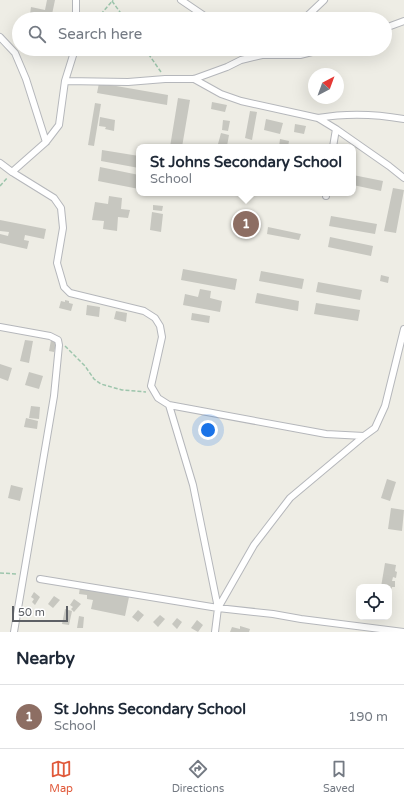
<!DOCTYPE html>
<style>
:root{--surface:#fff;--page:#f2f2f3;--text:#1f2937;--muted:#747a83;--line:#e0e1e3;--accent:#e0593a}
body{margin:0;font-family:"Varela Round",sans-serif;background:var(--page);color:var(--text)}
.controls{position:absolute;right:12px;bottom:12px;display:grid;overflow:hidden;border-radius:8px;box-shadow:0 4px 16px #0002}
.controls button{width:36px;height:36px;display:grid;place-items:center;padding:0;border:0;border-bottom:1px solid var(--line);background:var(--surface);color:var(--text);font:20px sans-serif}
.compass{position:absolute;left:308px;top:68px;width:36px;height:36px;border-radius:50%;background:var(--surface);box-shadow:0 4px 16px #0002;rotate:41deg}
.scale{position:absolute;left:12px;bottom:10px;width:56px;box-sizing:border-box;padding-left:4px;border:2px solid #5d6065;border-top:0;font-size:11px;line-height:14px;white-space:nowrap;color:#5d6065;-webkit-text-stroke:3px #fff;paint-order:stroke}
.you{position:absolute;left:208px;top:430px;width:14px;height:14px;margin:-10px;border:3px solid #fff;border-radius:50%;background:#1a73e8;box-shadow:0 0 0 6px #1a73e833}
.badge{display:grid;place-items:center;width:26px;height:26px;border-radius:50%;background:var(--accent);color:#fff;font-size:13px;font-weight:700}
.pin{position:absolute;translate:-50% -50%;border:2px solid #fff;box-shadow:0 1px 4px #0006}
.popup{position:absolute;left:136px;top:144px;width:220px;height:52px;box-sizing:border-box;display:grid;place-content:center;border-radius:8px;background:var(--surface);filter:drop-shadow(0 1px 3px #0005);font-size:13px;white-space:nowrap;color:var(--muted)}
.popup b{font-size:15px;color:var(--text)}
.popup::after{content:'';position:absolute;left:50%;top:100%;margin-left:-8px;border:8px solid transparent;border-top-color:var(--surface)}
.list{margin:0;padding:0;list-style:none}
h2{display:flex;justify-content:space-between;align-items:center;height:52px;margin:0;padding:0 16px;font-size:17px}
h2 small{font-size:13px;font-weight:400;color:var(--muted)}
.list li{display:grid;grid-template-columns:26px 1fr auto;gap:12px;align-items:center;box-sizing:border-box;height:64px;padding:0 16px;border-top:1px solid var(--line)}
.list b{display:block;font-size:15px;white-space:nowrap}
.list p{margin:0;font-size:13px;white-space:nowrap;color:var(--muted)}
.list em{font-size:13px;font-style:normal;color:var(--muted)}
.icon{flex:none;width:22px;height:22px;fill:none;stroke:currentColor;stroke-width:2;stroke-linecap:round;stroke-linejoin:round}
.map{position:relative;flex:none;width:404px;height:632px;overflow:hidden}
.search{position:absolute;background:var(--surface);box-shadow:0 4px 16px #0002;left:12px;right:12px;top:12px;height:44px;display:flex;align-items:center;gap:10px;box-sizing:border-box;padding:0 14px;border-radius:22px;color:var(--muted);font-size:15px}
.sheet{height:116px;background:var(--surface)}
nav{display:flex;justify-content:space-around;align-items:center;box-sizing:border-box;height:56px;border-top:1px solid var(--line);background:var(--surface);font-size:11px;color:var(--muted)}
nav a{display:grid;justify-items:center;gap:2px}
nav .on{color:var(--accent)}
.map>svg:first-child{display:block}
</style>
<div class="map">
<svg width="404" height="632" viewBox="0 0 404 632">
<rect width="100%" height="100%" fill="#eeede5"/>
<path fill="#c7c7c0" d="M47,0H55L51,19L30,14L31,7L45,10Z
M99,83L168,95L167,105L97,93Z
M178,98L190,100L182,147H170Z
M212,102L227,105L225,112L211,109Z
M95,103L101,104L94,146L88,145Z
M250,111L257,112L252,140L245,138Z
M100,117L115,120L114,131L105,129L106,127L99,126Z
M266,119L283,123L280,134L264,130Z
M223,120L230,121L228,131L222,130Z
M295,124L306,126L304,134L294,132Z
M221,133L229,135L227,146L218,144Z
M280,139L289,141L288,147H279Z
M102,150L139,156V168L101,161Z
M100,167L139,175V189L98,181Z
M353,175L383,181L381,191L353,185Z
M393,188L404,190L396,233L384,231Z
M109,196L122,198L121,209L130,210L128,218L118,217L117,231L103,229L104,221L92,220L95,202L108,204Z
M153,205L163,206L162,211L153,210Z
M152,212L163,214L161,232L150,230Z
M331,216L377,224L375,234L329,226Z
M0,220L46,229L44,239L25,235L24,240L29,241L27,249L0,243V234L8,236L9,232L0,231Z
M268,227L301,234L299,240L267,234Z
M330,237L373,246L371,256L328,247Z
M183,269L237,279L235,290L181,280Z
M261,271L304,279L302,289L259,281Z
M381,275L389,277L388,283L380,281Z
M318,282L362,290L360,300L316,292Z
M200,289L211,291L210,298L222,301L220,312L183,305L185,294L198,297Z
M257,293L299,301L298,311L255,303Z
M65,300L69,301V303L73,304L71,311L59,308L61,301L65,302Z
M316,303L360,310L358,321L314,314Z
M87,305L100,307L99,317L86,315Z
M116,311L127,313L126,322L114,319Z
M192,313L210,316L209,323L191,320Z
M25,340L33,341L29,363L20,361Z
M51,340L57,341L54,352L49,351Z
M0,364L12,368L8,381L0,378Z
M29,372L43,376L39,389L25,385Z
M31,406L40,407L39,419L29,418Z
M26,418L38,421L37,429L24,427Z
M387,479L396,482L390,501L381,498Z
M11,485L23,488L20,501L8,498Z
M391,508L404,510L402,531L388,529Z
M385,563L396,565L395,571L397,572L396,578L393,577L392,581H395V587H392L391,590H389V587H381Z
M80,587L129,597L125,616L91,609L93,600L87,599V595L79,594Z
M34,592L40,597L35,605L32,602L34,599L31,597Z
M54,596L60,600L53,608L48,604Z
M74,599L81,604L74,612L71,609L73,607L70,605Z
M65,609L72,611L69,625L62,624Z
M138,610L144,615L138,622L132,617Z
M160,615L165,619L158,627L153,622Z
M79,616L84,617L83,628H77Z
M177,618L182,622L177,629L172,624Z
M197,620L203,625L198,632L191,628Z
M240,626L250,629L249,632H230L232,627L240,629Z"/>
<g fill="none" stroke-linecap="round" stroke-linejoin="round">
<defs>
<path id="minor" d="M76,0V19
M181,0L209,19
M304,19L324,0
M385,28L404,21
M0,37L15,53L26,79L46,142
M253,49L262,55H300L324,49
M194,79L221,94L241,101L318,118L336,129L389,166L404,178
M65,81L128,82L165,79H194L227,67L241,60L262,55L269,49
M318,118C346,113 376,114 404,119
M333,147L336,129
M0,163L12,172L54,198L61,208L63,228L57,263L64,287L70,293L144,311L155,318L160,326L162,337L151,386L158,398L169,405L326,434L364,436L375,428L385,406L404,329
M12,172L46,142L59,125L65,81L75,49
M326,196V193
M0,327L50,336L58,340L59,345L54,396L14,632
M169,405L193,485L218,608L215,632
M40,579L218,608L273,614L301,619L404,632
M218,608L254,545L290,498L364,436"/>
</defs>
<use href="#minor" stroke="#b5b7bb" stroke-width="8"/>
<path stroke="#9dc5ac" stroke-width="1.5" stroke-dasharray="4 2" stroke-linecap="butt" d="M112,1L125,19
M97,19L113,0
M145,49L161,72
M0,186L8,177
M65,346L85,366L94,379L101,384L122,390L146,392
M0,573L18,574"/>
<use href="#minor" stroke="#fff" stroke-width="6"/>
</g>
</svg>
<div class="controls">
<button><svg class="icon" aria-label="locate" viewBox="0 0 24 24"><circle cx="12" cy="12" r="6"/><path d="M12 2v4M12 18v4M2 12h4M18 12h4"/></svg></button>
</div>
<svg class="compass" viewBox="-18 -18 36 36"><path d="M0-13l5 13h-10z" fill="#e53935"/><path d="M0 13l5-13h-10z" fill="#747a83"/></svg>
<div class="scale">50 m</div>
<div class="you"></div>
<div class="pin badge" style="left:246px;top:224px;background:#8d6e63">1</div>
<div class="popup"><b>St Johns Secondary School</b>School</div>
<div class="search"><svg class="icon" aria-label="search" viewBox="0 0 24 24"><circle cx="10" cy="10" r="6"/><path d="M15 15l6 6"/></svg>Search here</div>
</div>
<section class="sheet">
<h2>Nearby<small></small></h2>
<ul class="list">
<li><span class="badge" style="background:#8d6e63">1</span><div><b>St Johns Secondary School</b><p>School</p></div><em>190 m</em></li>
</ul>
</section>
<nav>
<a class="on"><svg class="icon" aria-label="map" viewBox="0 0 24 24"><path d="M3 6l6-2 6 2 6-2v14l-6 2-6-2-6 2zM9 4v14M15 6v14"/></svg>Map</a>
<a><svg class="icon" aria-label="directions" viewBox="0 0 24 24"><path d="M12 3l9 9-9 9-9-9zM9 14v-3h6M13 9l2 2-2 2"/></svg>Directions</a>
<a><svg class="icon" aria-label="saved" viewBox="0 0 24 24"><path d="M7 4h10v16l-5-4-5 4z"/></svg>Saved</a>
</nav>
